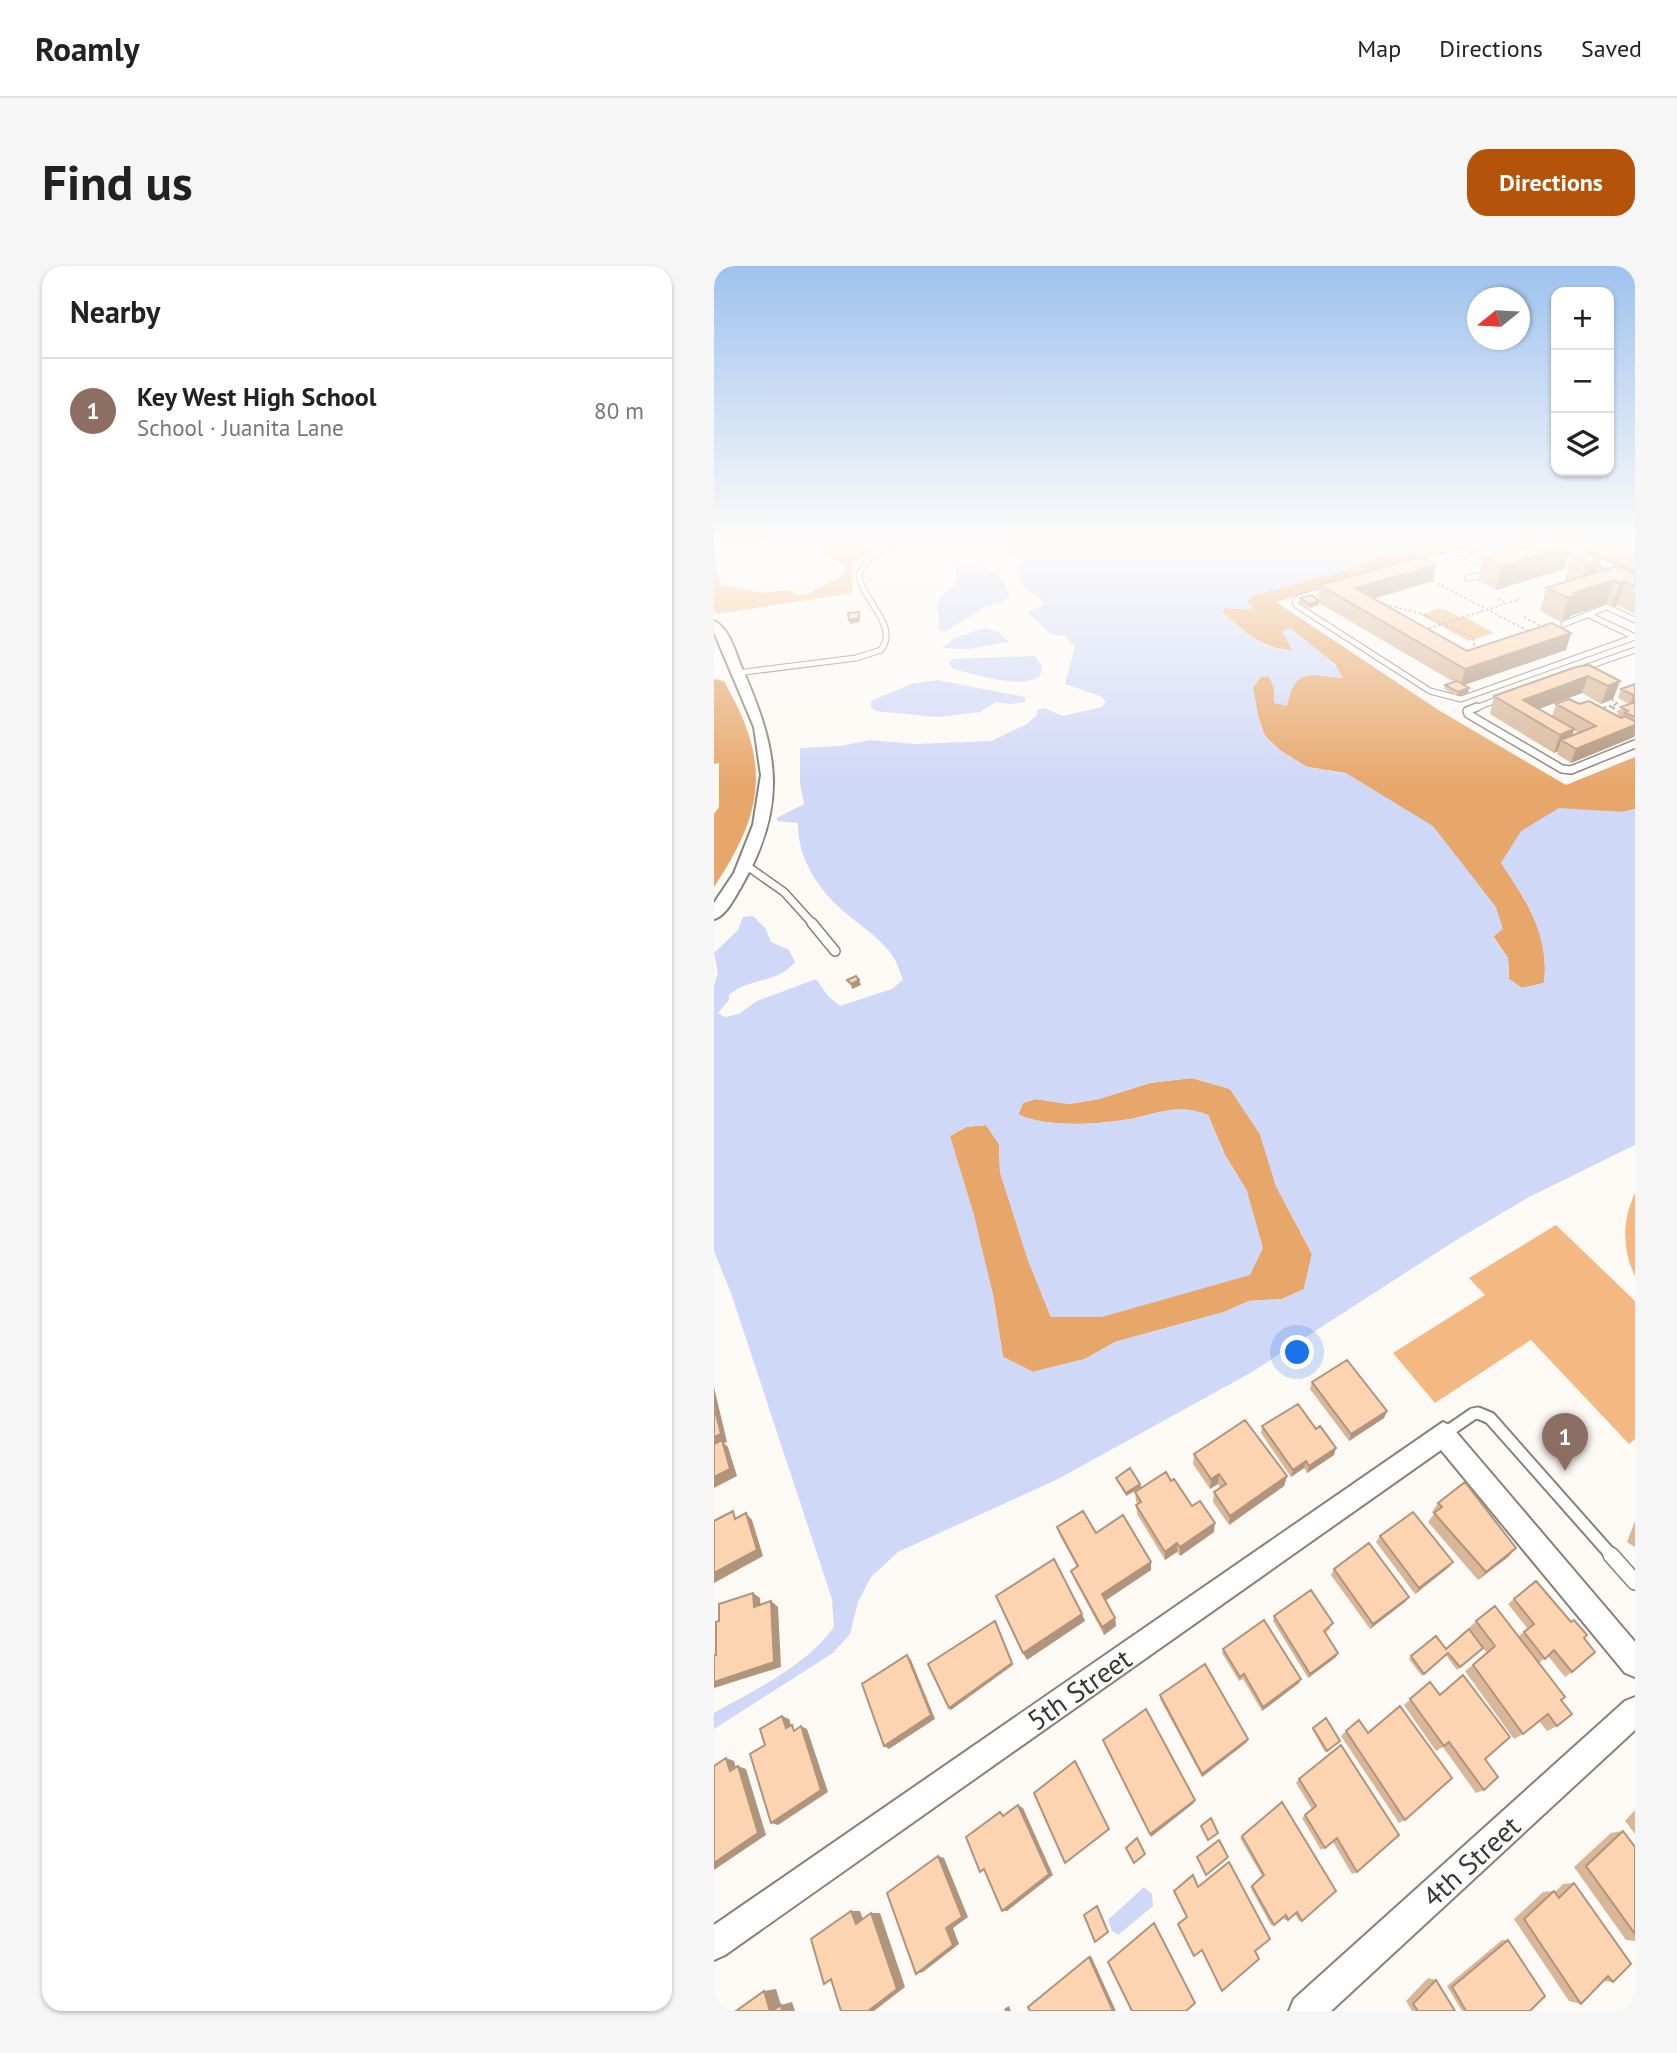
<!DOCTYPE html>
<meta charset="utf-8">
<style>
:root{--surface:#fff;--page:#f6f6f6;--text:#222;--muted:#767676;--line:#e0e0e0;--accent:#b45309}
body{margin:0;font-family:"PT Sans",sans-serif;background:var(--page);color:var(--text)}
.controls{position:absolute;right:21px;top:21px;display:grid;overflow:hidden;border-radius:14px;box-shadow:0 2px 5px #0004}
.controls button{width:63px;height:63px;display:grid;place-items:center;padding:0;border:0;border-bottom:2px solid var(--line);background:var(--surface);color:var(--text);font:35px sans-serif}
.compass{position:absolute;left:753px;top:21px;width:63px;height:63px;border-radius:50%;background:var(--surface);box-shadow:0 2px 5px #0004;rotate:252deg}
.you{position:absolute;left:584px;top:1087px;width:24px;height:24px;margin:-18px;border:5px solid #fff;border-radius:50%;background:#1a73e8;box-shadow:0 0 0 10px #1a73e833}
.badge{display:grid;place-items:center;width:46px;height:46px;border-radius:50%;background:var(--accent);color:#fff;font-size:23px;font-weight:700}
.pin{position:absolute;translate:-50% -58px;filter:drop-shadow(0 2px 4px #0008)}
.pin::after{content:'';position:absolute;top:37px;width:24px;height:21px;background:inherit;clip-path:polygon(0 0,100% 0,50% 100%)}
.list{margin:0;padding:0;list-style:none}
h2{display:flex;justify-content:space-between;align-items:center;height:91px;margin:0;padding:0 28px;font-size:30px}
h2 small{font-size:23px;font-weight:400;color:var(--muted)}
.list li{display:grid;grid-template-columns:46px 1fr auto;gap:21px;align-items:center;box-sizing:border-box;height:105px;padding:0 28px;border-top:2px solid var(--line)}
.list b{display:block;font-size:26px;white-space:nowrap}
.list p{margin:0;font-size:23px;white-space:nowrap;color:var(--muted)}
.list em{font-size:23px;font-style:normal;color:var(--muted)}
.icon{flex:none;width:38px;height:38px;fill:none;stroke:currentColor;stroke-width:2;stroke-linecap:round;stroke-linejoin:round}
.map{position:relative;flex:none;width:921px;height:1745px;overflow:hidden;border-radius:21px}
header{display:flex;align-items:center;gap:42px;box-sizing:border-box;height:98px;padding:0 35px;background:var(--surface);border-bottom:2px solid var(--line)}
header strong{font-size:33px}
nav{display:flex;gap:38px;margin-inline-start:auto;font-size:24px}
.intro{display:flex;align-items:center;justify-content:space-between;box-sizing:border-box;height:168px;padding:0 42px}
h1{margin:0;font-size:49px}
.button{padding:18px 32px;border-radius:21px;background:var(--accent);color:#fff;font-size:24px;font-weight:700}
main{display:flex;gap:42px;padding:0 42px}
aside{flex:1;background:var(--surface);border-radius:21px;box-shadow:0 2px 5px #0004}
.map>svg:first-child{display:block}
</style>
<header>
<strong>Roamly</strong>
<nav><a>Map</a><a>Directions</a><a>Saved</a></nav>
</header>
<div class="intro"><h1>Find us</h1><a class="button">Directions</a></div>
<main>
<aside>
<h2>Nearby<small></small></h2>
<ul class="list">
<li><span class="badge" style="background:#8d6e63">1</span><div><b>Key West High School</b><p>School · Juanita Lane</p></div><em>80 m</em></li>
</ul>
</aside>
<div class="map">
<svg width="921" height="1745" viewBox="0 0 921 1745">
<rect width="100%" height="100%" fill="#fdf9f5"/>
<path fill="#f4b983" d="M0,274H6C1,289 0,306 7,319L50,327L74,324L83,329L94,328L128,310L132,299L117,293L102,280H54L53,274H171L139,297L138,327L3,348L0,345Z
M849,274H921V305Z
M723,343L732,344L745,351L749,350L780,367L755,375L707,349Z
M921,927V1010C908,983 908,955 921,927Z
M842,959L921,1035V1173L915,1178L817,1074L721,1137L679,1087L771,1029L755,1012Z"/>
<path fill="#e7a76b" d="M737,274H776L562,336L726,445L852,519L921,491V543L909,546L883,545L787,597C812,634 836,669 830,717L808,722L795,713L794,692L779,670L632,507L593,501L567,485L551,470L544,450L539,422L546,411L555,410L560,422V437L575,428L582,415L593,408L628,412L622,399L577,363L568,365L579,384C548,384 531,365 509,347V342L533,335L540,329L629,305L664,291Z
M0,413L10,415C18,431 28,447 33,464C55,525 33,571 0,621V548L5,541V497L0,498Z
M478,812L516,823L546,868L562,920L598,988L590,1023L568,1033L535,1035L510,1046L401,1076L371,1093L319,1106L289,1091L279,1029L236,870L252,861L272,859L285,878L286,906L314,994L337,1051L533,925L511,889L494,849C461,836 442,849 410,854C377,859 334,861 304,849L309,837L321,833L355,838L385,833L436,817Z"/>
<path fill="#d0d8f7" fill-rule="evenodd" d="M290,274H737L664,291L629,305L540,329L533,335L539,341L535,344L510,342L509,347C530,364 549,386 578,384L568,365L577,362L622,400L629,412C596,408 581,402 573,440L560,437V422L555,410L545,411L539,422L544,450L551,470L567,485L593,501L632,507L719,560L782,641L789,663L779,671L794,692L795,713L808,722L830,717C836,670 812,634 787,597L807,565L845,542L909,546L921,543V879L815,931L739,976L538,1106L344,1213L184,1286L157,1311L144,1336L136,1368L119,1387L0,1463V1447C42,1423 91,1401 120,1361L118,1333L17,1027L0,985V719L4,707L0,687L24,664L29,651L39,650L51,662L57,676L75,684L81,696C64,718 34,711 15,729V734L4,747L11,751L25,748L43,735L102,713L114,730L126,740L178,723L189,714C186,706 183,696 178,689C165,670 143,658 126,642C102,620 83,589 84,557L63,555V552L90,538L86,517V482L126,480L156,474L201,478L277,475L313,458L323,449V444L330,442L349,450L388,441L392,435L386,430L351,418L361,381L351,370L337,368L313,346L330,339L328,334L310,322L303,303L307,296L294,286ZM478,812L516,823L546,868L562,920L598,988L590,1023L568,1033L535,1035L510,1046L401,1076L371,1093L319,1106L289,1091L279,1029L260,949L236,870L252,861L272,859L285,878L286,906L314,994L337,1051H388L536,1009L549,982L533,925L511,889L494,849C462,836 442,849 410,854C382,859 329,861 304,848L309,837L321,833L354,838L385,833L436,817Z
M242,301C273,301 283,299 295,329L291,336L273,340L230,366L224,364C227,336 213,339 241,319Z
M271,362L284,366L295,376L255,383L228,382L240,372Z
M321,390L328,401L326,410C307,424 262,408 239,403L235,396L239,393Z
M223,414L311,431V436L296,438L282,436L266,446L223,451L162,445L157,441V435L197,418Z
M430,1621L438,1628L439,1640L404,1669L398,1665L394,1654Z"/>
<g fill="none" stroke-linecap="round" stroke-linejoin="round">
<defs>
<path id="service-far4" d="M746,286L779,303
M703,298L790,274
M754,312L777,307
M618,322L585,332L581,336L582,339L716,425L747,433L921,371
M873,348L921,371
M850,358L893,341L921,354
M867,403L921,384
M23,407L142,392L167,384C186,359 147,334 145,308L153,295L178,274
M759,443L790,431"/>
<path id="service-far3" d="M763,441L753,445L754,448L848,503L857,504L921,478
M33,600L70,626L99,658"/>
<path id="service-far2" d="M98,657L121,685"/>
<path id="service-far1" d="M730,1168L759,1148L764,1147L776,1152L898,1290"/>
<path id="service" d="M897,1289L921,1316"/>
<path id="minor" d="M0,355C15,362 21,385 27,400C64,483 75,538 27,621C21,631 12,650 0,653V637L20,607L39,559L47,509L40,461L0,366Z
M729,1156L737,1160L921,1376V1411L911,1407L727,1184L11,1689L0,1694V1659Z
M921,1431V1464L617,1745H575L580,1733L911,1435Z"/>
<path id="secondary" d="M828,274H846L921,307V316Z"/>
</defs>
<use href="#service-far4" stroke="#898078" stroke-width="7"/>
<use href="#service-far3" stroke="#898078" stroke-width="10"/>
<use href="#service-far2" stroke="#898078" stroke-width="12"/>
<use href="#service-far1" stroke="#898078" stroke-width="15"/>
<use href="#service" stroke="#898078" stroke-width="18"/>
<use href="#minor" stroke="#898078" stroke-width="4"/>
<use href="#secondary" stroke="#898078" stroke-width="4"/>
<path stroke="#a4a09c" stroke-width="2" stroke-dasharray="2.5 2.5" stroke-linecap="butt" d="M719,315L818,367
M784,333L792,337
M666,337L708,348L754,369L759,372L761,385
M810,351L827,360
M710,364L806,333
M814,365L839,357
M896,440L900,443
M885,443L904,438L898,434"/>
<path stroke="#a4a09c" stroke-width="2.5" stroke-dasharray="3.5 3.5" stroke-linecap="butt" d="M898,441L905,446
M885,443L892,441"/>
<use href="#service-far4" stroke="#fff" stroke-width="5"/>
<use href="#service-far3" stroke="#fff" stroke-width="7"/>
<use href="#service-far2" stroke="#fff" stroke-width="9"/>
<use href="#service-far1" stroke="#fff" stroke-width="11"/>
<use href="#service" stroke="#fff" stroke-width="15"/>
<use href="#minor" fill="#fff" fill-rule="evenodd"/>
<use href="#secondary" fill="#fff" fill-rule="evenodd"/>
</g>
<path fill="#d9b698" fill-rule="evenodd" d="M785,274H843L856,280L850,303L782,324L764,315L769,291L787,287L782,285Z
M871,286L883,306L921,308V348L903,339L898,341L892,338L856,350L855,353L847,356L826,345L832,322L854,315L851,313L857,290Z
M719,315L659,333L753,385L857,367L852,384L750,419L755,422L754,427L743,430L730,423L731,419L740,416L605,337V339L595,342L586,337V332L604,334L606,319Z
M862,401L906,415L899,433L887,438L868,427L825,443L838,450L842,438H865L903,450L907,441L915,438L904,432L907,423L921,418V468L920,471L857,497L843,488L844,485L840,487L776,448L780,430ZM860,464L865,467L858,470Z
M598,1116L673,1145L670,1152L635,1175L596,1123Z
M548,1160L602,1163L620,1189L593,1207L590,1202L577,1211L547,1167Z
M480,1188L573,1210L570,1220L515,1259L499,1236L500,1226L506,1222L504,1218L496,1223L479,1198Z
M402,1212L426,1218L427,1221L412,1230L403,1215Z
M457,1215L500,1266L466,1290L463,1286L451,1294L423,1248L422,1239L424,1238L422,1235L421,1226Z
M724,1237L802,1282L794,1291L764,1314L714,1256L720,1248L718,1246Z
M921,1255V1281L913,1276Z
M343,1261L437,1304L391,1335L401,1352L402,1360L390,1369L360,1313L357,1305L363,1301L346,1270Z
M666,1270L739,1296L735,1301L701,1328L662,1276Z
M620,1303L695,1331L691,1336L656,1363L617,1309Z
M800,1333L870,1372L858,1406L851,1411L834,1390L825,1397L847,1434L843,1460L833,1465L825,1455L809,1468L800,1473L751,1405L773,1387L769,1382L743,1404L732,1389L708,1410L695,1393L697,1390L732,1383L762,1373L755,1362L762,1355L805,1370L814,1363L794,1338Z
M560,1350L617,1362L611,1367L624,1387L622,1391L594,1412L559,1355Z
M509,1383L585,1417L548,1445L529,1413L525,1415L508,1387Z
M716,1416L771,1493L770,1524L762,1527L729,1481L722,1485L690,1439Z
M446,1429L534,1473L533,1476L488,1511L446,1433Z
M599,1462L626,1475L611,1486L598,1463Z
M632,1465L691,1554L685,1557L627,1470Z
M585,1513L643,1606L638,1608L619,1576L607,1584L588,1552L598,1543L582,1517Z
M568,1536L588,1655H585L581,1648L574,1654H571L569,1651L560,1659H557L536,1621L548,1610L526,1572Z
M921,1544V1568L911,1555Z
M909,1565L921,1668V1675L912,1674L860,1601L897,1567Z
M860,1617L899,1716L889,1715L867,1738L855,1735L800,1653L829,1626L840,1625L841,1626L849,1618Z
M788,1674H794L816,1745H748L733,1720Z
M714,1712L722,1714L741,1745H698L692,1735Z"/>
<path fill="#b0947c" d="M856,280L850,303L782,324L787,300Z
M887,293L880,316L866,320L873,297Z
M722,299L719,315L638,339L641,322Z
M900,314L892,338L856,350L855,353L847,356L854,332L859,327Z
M911,316L903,339L898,341L906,317Z
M605,335V339L595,342V338Z
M145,346L146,356L136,358L135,354Z
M857,367L852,384L747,420L751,403Z
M874,410L868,427L811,448L809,434Z
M906,415L899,433L887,438L894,420Z
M755,422L754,427L743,430L744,426Z
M921,428V436L916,438L919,429Z
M921,459V468L920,471L857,497L862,483Z
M860,463L855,479L847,474L844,485L840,487L846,469Z
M145,714L147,719L138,723L137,718Z
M0,1121L13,1176L10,1177L14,1181L23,1210L0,1222Z
M673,1145L670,1152L635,1175L637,1168Z
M622,1182L620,1189L593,1207L595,1200Z
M592,1195L590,1202L577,1211L579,1204Z
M505,1208L504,1218L496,1223L497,1213Z
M573,1210L570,1220L515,1259L516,1250Z
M426,1218L427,1221L412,1230V1227Z
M32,1247L38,1254L49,1290L0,1317V1307Z
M501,1257L500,1266L466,1290V1281Z
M463,1277V1286L451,1294V1286Z
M802,1282L794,1291L764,1314L772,1306Z
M437,1296V1304L389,1336L388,1328Z
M739,1296L735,1301L701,1328L705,1322Z
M39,1327L46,1332L47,1346L40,1341Z
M695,1331L691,1336L656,1363L659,1358Z
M57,1335L64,1341L67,1401L0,1422V1416Z
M368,1348L371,1355L313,1394L309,1387Z
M401,1352L402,1360L390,1369L388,1361Z
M283,1358L299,1399L237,1444L235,1442Z
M624,1387L622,1391L594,1412L596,1408Z
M193,1389L197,1394L221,1453L175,1483L170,1480Z
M587,1413L585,1417L548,1445L549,1441Z
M68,1450L75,1453L79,1465L72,1462Z
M87,1460L93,1463L114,1526L64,1559L57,1557Z
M534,1473L533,1476L488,1511V1508Z
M12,1492L20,1495L24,1508L16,1505Z
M362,1497L395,1564L352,1597H351Z
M24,1500L32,1503L52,1569L0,1604V1597Z
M481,1534L480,1537L437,1571L436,1568Z
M304,1539L309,1542L339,1609L293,1645H288Z
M224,1590L230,1592L254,1651L239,1662L245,1678L209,1706L202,1708L232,1662Z
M137,1645H146L151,1658H142Z
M157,1647H166L191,1721L160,1745H154Z
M377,1690L402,1745H399L375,1691Z
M62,1723L67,1739L78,1736L81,1745H56L50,1725Z
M295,1740L297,1745H291L290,1743Z"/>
<path fill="#fcd4b1" stroke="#b0947c" stroke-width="2" d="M818,274H843L856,280L787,300L769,291L822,279L817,276L821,275Z
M871,286L887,293L873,297L857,290Z
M706,291L722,299L641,322L753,385L838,357L857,367L751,403L606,319Z
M902,300L921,308V320L911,316L906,317L900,314L859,327L863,329L854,332L832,322Z
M597,329L605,335L595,338L586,332Z
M145,346V352L135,354L134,347Z
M875,399L906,415L894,420L874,410L809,434L860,463L846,469L780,430L862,401Z
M743,415L755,422L744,426L731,419Z
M921,418V428L919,429L907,423Z
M855,433L865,438L875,435L907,452L911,450L921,455V459L862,483L847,474L882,460L842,438Z
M921,436V451L911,447L914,445L907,441Z
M142,710L145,714L137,718L133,714Z
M633,1094L673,1145L637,1168L598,1116Z
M584,1138L602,1163L606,1160L622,1182L595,1200L592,1195L579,1204L548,1160Z
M0,1140L7,1168L0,1171Z
M531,1154L573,1210L516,1250L500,1226L512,1218L505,1208L497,1213L480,1188Z
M8,1174L16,1203L0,1211V1178Z
M416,1202L426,1218L412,1227L402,1212Z
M452,1206L457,1215L460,1213L478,1240L486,1235L501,1257L466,1281L463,1277L451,1286L422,1239L427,1236L421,1226Z
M751,1216L802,1282L772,1306L720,1247L728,1241L724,1237Z
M19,1245L21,1253L32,1247L43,1284L0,1307V1255Z
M369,1245L382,1267L409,1249L437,1296L388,1328L401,1352L388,1361L357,1305L364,1300L343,1261Z
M699,1246L739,1296L705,1322L666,1270Z
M655,1277L695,1331L659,1358L620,1303Z
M340,1293L368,1348L309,1387L282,1330Z
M822,1315L857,1356L860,1354L873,1369L870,1372L881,1386L858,1406L840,1384L831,1393L810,1366L820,1358L800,1333Z
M597,1324L619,1357L610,1365L624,1387L596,1408L560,1350Z
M39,1327L40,1341L57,1335L60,1396L0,1416V1389H2V1356L5,1355V1338Z
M781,1340L851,1431L847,1434L858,1448L843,1460L834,1448L809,1468L759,1399L781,1380L762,1355Z
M550,1354L587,1413L549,1441L530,1408L526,1411L509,1383Z
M281,1355L298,1397L235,1442L214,1398Z
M755,1363L769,1382L746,1401L734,1387L710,1408L697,1390L722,1370L732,1383Z
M193,1389L217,1449L170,1480L148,1418Z
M491,1398L534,1473L488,1508L446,1429Z
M749,1409L796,1471L771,1493L784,1511L770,1524L735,1476L730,1480L696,1433L716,1416L726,1429Z
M686,1440L738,1512L691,1554L632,1465L645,1454L654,1467Z
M432,1443L481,1534L436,1568L389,1474Z
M68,1450L72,1462L78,1459L80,1465L87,1460L107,1524L57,1557L36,1488L51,1479L46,1463Z
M612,1452L626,1475L613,1485L599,1462Z
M627,1479L685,1569L643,1606L623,1572L611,1582L591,1549L602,1540L585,1513Z
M12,1492L16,1505L24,1500L44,1567L0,1597V1500Z
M361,1495L395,1563L351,1597L320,1527Z
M568,1536L622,1625L588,1655L583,1646L574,1654L572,1649L560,1659L538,1620L550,1609L528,1570Z
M304,1539L335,1608L288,1645L270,1603L266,1606L252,1571L286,1546L289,1550Z
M497,1552L504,1567L494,1574L487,1560Z
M909,1565L921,1581V1668L872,1600Z
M423,1572L431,1588L420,1597L412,1582Z
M505,1574L514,1591L492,1609L483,1591Z
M224,1590L248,1651L232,1662L239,1679L202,1708L173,1627Z
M515,1596L556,1673L541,1685L545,1693L508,1725L488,1684L480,1690L464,1658L473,1651L460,1625L479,1609L484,1621Z
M860,1617L917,1698L899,1716L894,1710L867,1738L810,1653L840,1625L845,1632Z
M383,1640L394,1666L381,1676L370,1649Z
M137,1645L142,1658L157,1647L183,1723L154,1745H127L117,1713L110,1718L97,1673Z
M440,1657L481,1737L472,1745H418L394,1696Z
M794,1674L831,1730L816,1745H752L738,1721Z
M375,1691L399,1745H316L314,1741Z
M722,1714L741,1745H704L699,1738Z
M50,1725L56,1745H22Z
M67,1739L68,1745H58Z"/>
<linearGradient id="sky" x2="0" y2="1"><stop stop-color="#9ec2ee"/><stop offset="0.53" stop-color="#fefcfa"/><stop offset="1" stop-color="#fefcfa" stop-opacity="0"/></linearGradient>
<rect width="921" height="518" fill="url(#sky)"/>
<g text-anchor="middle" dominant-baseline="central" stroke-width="5" stroke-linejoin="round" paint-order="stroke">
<g font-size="28" fill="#3b3733" stroke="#fff">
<text transform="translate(365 1423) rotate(-35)">5th Street</text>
<text transform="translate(757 1595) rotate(-42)">4th Street</text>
</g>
</g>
</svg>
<div class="controls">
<button>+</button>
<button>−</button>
<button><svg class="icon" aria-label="layers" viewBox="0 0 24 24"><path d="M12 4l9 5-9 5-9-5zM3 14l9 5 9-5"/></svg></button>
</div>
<svg class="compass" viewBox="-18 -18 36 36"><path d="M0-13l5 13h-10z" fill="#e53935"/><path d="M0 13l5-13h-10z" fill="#767676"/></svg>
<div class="you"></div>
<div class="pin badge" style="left:851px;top:1205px;background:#8d6e63">1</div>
</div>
</main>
